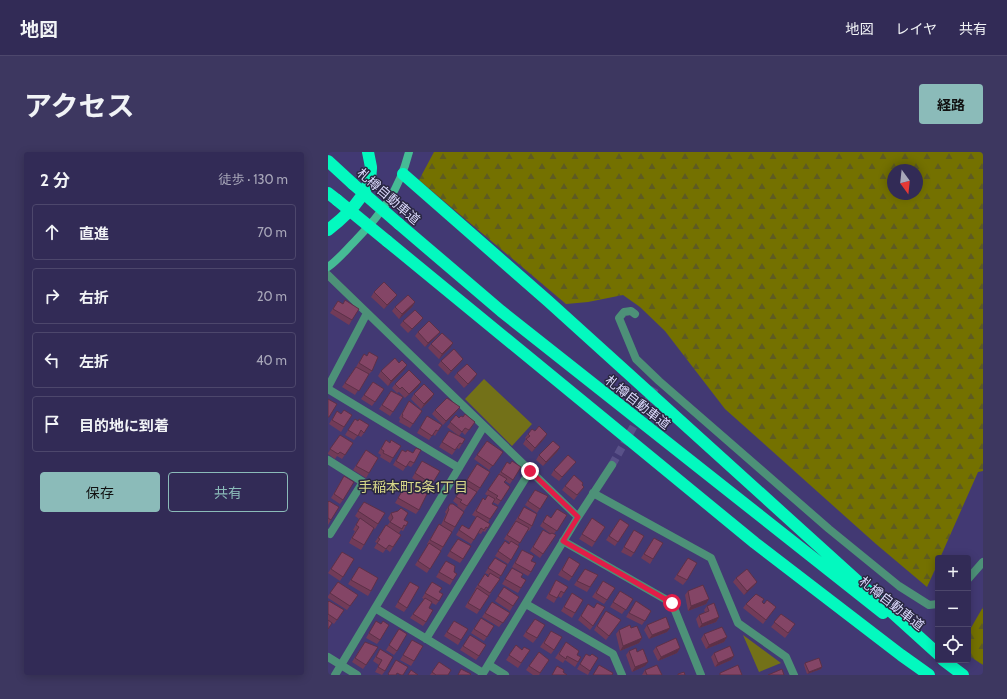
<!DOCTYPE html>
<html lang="ja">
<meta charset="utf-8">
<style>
:root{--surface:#322b56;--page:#3d3760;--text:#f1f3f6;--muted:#a8a7b9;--line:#4d476c;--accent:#8bbbb9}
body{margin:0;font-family:Cabin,"Noto Sans JP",sans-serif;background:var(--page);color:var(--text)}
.controls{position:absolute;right:12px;bottom:12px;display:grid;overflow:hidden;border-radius:4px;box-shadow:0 2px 10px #0003}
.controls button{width:36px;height:36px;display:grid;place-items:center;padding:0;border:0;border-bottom:1px solid var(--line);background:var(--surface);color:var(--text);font:20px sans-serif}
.compass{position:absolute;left:559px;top:12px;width:36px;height:36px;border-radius:50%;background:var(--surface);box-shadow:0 2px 10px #0003;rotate:165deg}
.stop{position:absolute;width:12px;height:12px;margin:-9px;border:3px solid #e11d48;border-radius:50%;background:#fff}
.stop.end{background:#e11d48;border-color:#fff;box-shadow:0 1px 4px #0008}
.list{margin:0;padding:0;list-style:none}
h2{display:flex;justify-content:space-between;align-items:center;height:52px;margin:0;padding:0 16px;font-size:17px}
h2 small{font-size:13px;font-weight:400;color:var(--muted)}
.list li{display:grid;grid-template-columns:26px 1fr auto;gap:12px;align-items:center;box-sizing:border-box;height:56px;margin:0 8px 8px;padding:0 8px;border:1px solid var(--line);border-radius:4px}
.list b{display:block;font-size:15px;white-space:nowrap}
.list em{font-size:13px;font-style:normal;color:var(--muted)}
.actions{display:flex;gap:8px;padding:12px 16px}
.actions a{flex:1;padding:9px 0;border:1px solid var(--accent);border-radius:4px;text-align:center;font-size:14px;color:var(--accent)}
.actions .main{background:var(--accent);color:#111}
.icon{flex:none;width:22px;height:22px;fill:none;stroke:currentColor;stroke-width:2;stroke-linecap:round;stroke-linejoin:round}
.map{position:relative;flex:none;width:655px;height:523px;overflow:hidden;border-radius:4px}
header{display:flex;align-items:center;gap:24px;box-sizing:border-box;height:56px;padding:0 20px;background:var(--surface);border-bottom:1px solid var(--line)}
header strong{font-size:19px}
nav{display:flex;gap:22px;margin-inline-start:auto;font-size:14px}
.intro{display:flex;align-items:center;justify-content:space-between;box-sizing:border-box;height:96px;padding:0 24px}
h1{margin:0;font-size:28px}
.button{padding:10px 18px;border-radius:4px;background:var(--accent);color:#111;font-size:14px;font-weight:700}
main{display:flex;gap:24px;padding:0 24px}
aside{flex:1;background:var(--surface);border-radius:4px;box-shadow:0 2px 10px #0003}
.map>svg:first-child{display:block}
</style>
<header>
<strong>地図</strong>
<nav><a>地図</a><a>レイヤ</a><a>共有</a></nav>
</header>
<div class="intro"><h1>アクセス</h1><a class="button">経路</a></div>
<main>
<aside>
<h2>2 分<small>徒歩 · 130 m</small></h2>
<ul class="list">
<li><svg class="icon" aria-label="ahead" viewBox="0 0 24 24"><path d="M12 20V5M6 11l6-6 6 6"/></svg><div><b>直進</b></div><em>70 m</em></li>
<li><svg class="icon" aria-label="right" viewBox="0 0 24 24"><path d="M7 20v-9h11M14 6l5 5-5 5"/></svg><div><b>右折</b></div><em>20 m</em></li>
<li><svg class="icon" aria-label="left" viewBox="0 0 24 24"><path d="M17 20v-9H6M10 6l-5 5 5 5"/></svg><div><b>左折</b></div><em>40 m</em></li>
<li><svg class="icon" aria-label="arrive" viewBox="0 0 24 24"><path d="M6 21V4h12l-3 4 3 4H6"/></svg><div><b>目的地に到着</b></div></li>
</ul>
<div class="actions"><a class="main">保存</a><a>共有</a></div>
</aside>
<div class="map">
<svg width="655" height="523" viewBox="0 0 655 523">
<defs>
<pattern id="forest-firs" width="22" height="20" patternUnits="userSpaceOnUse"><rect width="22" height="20" fill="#747100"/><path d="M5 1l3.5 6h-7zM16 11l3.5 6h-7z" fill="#5e5b22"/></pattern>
</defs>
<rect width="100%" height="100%" fill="#423973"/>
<path fill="url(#forest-firs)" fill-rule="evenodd" d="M106,0H655V319L650,320L612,406H610V411L599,435L548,392L397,257L337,179L312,155L295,143L260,150L238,152L91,28ZM565,18H589V42H565Z
M655,455V513L640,503V481Z"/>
<path fill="#737118" d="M156,227L204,272L184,294L137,247Z
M415,483L453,511L431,520Z"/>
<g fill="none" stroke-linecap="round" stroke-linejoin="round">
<path stroke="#595188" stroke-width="8" stroke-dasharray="8 4" stroke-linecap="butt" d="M284,313L327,236"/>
<path stroke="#4d9178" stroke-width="8" d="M0,123L250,365
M307,162L303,159L296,160L291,166L308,207L331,229L501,377L571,434L601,453L610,452
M0,235L39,161
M0,237L131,316
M0,308L35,330L2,382L0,381
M265,341L383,406L410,471L458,505L466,523
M235,389L344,451L373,523
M640,427L655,410
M198,452L285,502L294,523
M47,456L155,521
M98,487L202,319
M0,505L29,523
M161,513L177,523
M7,523L156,274
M154,523L250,365L284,313"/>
<path stroke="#46bb95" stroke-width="8" d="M0,115C10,108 18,98 27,89C54,61 71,39 81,0"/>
<path stroke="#03f9bf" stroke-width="12" d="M0,9L25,32
M75,22L220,149L610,502
M0,41L9,48
M71,72L173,159L555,461
M0,78C18,64 44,40 43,15C42,10 41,5 40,0
M59,89L427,391L573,503L601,523
M615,508L635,523"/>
<path stroke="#03f9bf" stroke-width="12" d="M25,32L71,72
M9,48L59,89"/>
</g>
<path fill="#723b58" d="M46,140L69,143L66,147L56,157L43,145Z
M10,149L15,152L24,168L21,173L2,161Z
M87,150L84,155L71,167L64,159L67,155Z
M95,166L92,170L80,181L72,173L75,169Z
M90,180H112L109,184L97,195L87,184Z
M103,192L122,196L111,207L100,196Z
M36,202L44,219L40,223L27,243L14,235L28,215Z
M135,207L132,211L120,223L110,213L113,209Z
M76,218L60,234L50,224L53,219Z
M129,221L146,227L136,236L126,225Z
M45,230L56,237L44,254L33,247Z
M67,232L90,235L77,246L71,240L69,241L64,236Z
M63,239L75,245L62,264L51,257Z
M86,242H106L103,247L93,257L83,247Z
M81,249L94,259L82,276L71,270L72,267L71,266L78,254Z
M132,255L128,260L115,273L104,262L107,258Z
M9,259L13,262L16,275L13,280L1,272Z
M128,263L131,266L135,265L147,270L137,283L134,280L131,284L119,275Z
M27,267L36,281L33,285L30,283L26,288L17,283Z
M96,269L114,273L107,284L105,282L101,288L89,281Z
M121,279L137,287L131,297L129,296L124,303L111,295Z
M207,279L219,282L216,287L204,300L195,292L198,287L197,286L200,282Z
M12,283L25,291L14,307L9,304L7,307L0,302V301Z
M58,288L65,306L62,311L52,305L53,303L50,301Z
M159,289L175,300L161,318L146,307Z
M232,295L229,300L215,314L208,308L211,303Z
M88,296L86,311L83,315L79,313L75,319L65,313L74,298L78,300L85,301Z
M38,298L50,306L38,326L25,318Z
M94,309L104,332L101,337L84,326Z
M179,310L182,312L193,315L182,332L177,329L176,330L182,335L170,353L165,350L166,348L164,352L162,367L160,371L162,372L157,380L155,379L153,382L150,381L143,392L128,383L134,373L141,377L148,365L144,363L152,351L155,346L157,348L160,344L157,342L168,326L171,322Z
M244,314L231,329L223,323L226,318Z
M146,316L152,336L149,340H148L136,359L129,354L130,353L125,349L135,334L137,336L139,334L136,332Z
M16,324L15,348L12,352L3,346Z
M254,333L256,335L246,348L234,338L237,334Z
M84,334L91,358L88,362L67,351L76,336L81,339Z
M207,338L220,344L209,361L197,353Z
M0,350L3,368L0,373Z
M36,350L50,372L47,377L44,375L36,393L33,398L21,391L27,379L25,378L31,367L27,364Z
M122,352L127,375L124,380L113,373L118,362L117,360Z
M196,355L204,374L201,379L199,378L190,393L191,394L180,412L167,404L177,389L181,392V390L176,387Z
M63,361L80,370L75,379L73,378L71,381L73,383L62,400L58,397L55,401L46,396L49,391L47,390L58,373L59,374L62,370L60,366Z
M219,363L223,366L239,363L226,382L228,383L212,406L202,399L215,378L222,382H223L212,374Z
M264,366L277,375L264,395L251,387Z
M292,367L301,373L287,394L278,388Z
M111,372L115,395L99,421L87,413L100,393L99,392Z
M306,378V401L303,405L293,400Z
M326,386L325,407L322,412L313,406Z
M127,391L135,407L132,411L119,404Z
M194,398L203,409V420L200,424L184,415Z
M14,400L26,407L12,429L0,421Z
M241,405L244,425L241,429L230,423Z
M167,406L179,413L171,426L172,427L149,462L137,455L147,438V437L157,422L160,425L161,423L157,421Z
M360,406L359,428L355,433L346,427Z
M118,409L125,428L122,433L108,425Z
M31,415L43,439L40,444L20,432Z
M184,416L193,425V436L190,441L174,432Z
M257,417L270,423L259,440L246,433Z
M408,426L429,430L426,434L416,443L405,430Z
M228,428L236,441L233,446L230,444L226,451L218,446Z
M275,429L279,448L276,452L264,445Z
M10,430L30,443L19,458L0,446V444Z
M82,430L79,456L76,460L67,455Z
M104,430L111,440V449L108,453L104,451L101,456L98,470L95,474L82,466L96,447L94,446Z
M176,435L185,454L182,459L167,449Z
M292,439L305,447L294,462L282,455Z
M360,439L381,447L378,452L360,459L357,443Z
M244,441L247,461L244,466L233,459Z
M308,449L323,459L314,473L298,465Z
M0,450L16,458L6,472L0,468Z
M164,450L182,461L171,475L154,465Z
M434,450L436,452L448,455L435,472L415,456L418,452Z
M260,452L265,474L262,478L250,468Z
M379,454L391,465L388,470L371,476L368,467L371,463L377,460L376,458Z
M453,462L464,477L457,486L443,475Z
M275,463L293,468L278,488L266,478Z
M48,469L52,488L49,492L38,486Z
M126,469L133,488L130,493L116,484Z
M150,470L166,474L156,489L143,481Z
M204,471L209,486L205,491L195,484Z
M319,473L342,476L339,480L321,487L316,478Z
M71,477L69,499L66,503L58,498Z
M291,478L314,486L311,491L292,499L288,482Z
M223,479L226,498L223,502L212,495Z
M376,482L399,485L396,490L378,497L373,487Z
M142,483L151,504L148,508L132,498Z
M84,488L86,509L83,514L72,508Z
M238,490L249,503L253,505L247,515L237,508L235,511L227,506Z
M188,493L194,498H202L190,516L178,508Z
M34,494L38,513L35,517L24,510Z
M328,495L352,496L349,501L330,509L325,499Z
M52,497L57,519L54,523L47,520L51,513L45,509Z
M301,499L309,500L317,514L304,520L298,503Z
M211,500L221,508L211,523H205L198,518Z
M386,501L406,504L403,508L387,515L383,505Z
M258,502L262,519L260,523L249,517Z
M111,510L120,523H102Z
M477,511L493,517L479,522L476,513Z
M317,518L334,523H314Z"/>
<path fill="#5c3047" d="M69,143L66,147L56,157L59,153Z
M87,150L84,155L71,167L74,162Z
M95,166L92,170L80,181Z
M112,180L109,184L97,195L100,191Z
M125,191L122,196L111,207L114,202Z
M135,207L132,211L120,223L123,219Z
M79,213L76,218L60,234L63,229Z
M149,222L146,227L136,236L140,232Z
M93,230L90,235L77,246Z
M106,242L103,247L93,257L96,252Z
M132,255L128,260L115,273L118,269Z
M219,282L216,287L204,300L207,296Z
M232,295L229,300L215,314L218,310Z
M429,430L426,434L416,443L419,439Z
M381,447L378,452L360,459L363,454Z
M391,465L388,470L371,476L374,472Z
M342,476L339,480L321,487L324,483Z
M399,485L396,490L378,497L381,493Z
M314,486L311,491L292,499L295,494Z
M352,496L349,501L330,509L333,505Z
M406,504L403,508L387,515L390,511Z
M320,510L317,514L304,520L307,515Z
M494,515L493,517L479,522L481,520Z"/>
<path fill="#844566" stroke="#5c3047" d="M56,130L69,143L59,153L46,140Z
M80,143L87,150L74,162L67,155Z
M17,148L31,157L24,168L5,157L10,149L15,152Z
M87,158L95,166L84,177L75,169Z
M101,169L112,180L100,191L90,180Z
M114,181L125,191L114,202L103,192Z
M126,197L135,207L123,219L113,209Z
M41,200L50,205L44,219L31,211L36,202L39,204Z
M67,206L71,211L74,208L79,213L63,229L53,219Z
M139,212L149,222L140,232L129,221Z
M28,215L41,222L31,239L17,231Z
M81,218L93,230L81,242L74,235L72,237L67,232Z
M45,230L56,237L47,250L36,243Z
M96,232L106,242L96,252L86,242Z
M63,239L75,245L65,260L54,253Z
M119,246L132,255L118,269L107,258Z
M0,247L9,252L1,265H0Z
M81,249L94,259L85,272L74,265L75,263L74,262Z
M16,258L24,263L16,275L4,268L9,259L13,262Z
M137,262L147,270L141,278L137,276L134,280L122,270L128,263L131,266L133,264L135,265Z
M99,264L114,273L110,279L108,278L104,284L92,276Z
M27,267L30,269L31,267L41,273L36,281L33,278L30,284L20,278Z
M211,274L219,282L207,296L198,287L202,284L200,282L204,277L207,279Z
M121,279L137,287L134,292L132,291L127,298L114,290Z
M12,283L25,291L17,303L12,300L10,302L2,297Z
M58,288L62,291L63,288L73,294L65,306L55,301L56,299L53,297Z
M159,289L175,300L165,314L149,303Z
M225,289L232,295L218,310L211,303Z
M88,296L93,298L86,311L82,309L78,315L68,309L74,298L78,300L79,298L85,301Z
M38,298L50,306L41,321L28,314Z
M240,303L248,310L234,325L226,318Z
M94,309L112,319L104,332L87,321Z
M184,309L193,315L185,328L173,320L179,310L182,312Z
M149,312L162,320L152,336L139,328Z
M171,322L179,327L176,330L182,335L173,349L168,346L170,344L160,338Z
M246,323L255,331L254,333L256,335L249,343L237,334Z
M16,324L26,330L15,348L6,342Z
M84,334L99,342L91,358L70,346L76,336L82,339Z
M135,334L137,336L139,334L149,340L139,354L132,350L134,348L128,345Z
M207,338L220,344L212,357L200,349Z
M160,343L167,347L164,352L170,355L162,367L148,359L155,346L157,348Z
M1,349L11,355L3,368L0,366V350Z
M36,350L57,361L50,372L30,359Z
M122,352H125L136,360L127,375L116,369L121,357L120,356Z
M196,355L209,362L204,374L190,366Z
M73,356L80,361L76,368L80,370L78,374L76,373L74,377L62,370L65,366L63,361L70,359Z
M229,357L239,363L229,379L215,370L219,363L223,366Z
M149,364L162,372L160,376L158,375L156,378L153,376L146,388L131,378L134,373L141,377Z
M32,366L46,376L36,393L24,386L31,375L28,373Z
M264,366L277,375L267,390L254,382Z
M292,367L301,373L290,390L281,384Z
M188,369L201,376L192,391L179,383Z
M111,372L124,380L115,395L102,388Z
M58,373L73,383L65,395L61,393L58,397L49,391L52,387L50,386Z
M215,378L222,382L224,381L228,383L215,402L205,395Z
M306,378L316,384L306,401L296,395Z
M326,386L335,391L325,407L316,402Z
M130,387L143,394L135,407L122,399Z
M177,389L181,392L183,389L191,394L183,408L170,399Z
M101,391L113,399L102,417L90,409Z
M194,398L206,404L203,409L208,411L203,420L187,411Z
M14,400L26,407L15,425L3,417Z
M241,405L252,412L244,425L234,418Z
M167,406L179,413L173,424L160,416Z
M360,406L369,411L359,428L349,423Z
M118,409L127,414L126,420L129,422L125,428L111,420Z
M31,415L50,426L43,439L23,428Z
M184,416L195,422L193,425L198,428L193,436L177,427Z
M257,417L270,423L262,435L249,429Z
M419,417L429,430L419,439L408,426Z
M162,421L172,427L162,441L150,433L157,422L160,425Z
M228,428L240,435L236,441L233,439L229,446L221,442Z
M275,429L287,436L279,448L268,441Z
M10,430L30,443L22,454L2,441Z
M82,430L91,435L79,456L70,450Z
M104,430L114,436L111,440L115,442L111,449L97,441Z
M375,433L381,447L363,454L360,439Z
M176,435L191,445L185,454L170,444Z
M149,436L161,444L152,458L140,451Z
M292,439L305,447L298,458L285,450Z
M244,441L255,448L247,461L236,455Z
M428,442L436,447L434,450L436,452L439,448L448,455L438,468L418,452Z
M97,446L104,450L101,456L105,458L98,470L85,462Z
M1,449L16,458L9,468L0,462V450Z
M308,449L323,459L317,469L301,461Z
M164,450L182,461L175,471L157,461Z
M269,451L277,455L265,474L253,464L260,452L266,456Z
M386,451L391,465L374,472L371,463L381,459L379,454Z
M278,459L293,468L281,484L269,474Z
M453,462L467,472L460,481L446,470Z
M338,465L342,476L324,483L319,473Z
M153,466L166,474L159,485L146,477Z
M207,467L217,473L209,486L198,480Z
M0,468L4,471L0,477Z
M48,469L53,472L55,469L61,473L52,488L41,481Z
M126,469L140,477L133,488L119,480Z
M302,473L303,476L309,474L314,486L295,494L291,478Z
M394,475L399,485L381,493L376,482Z
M71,477L79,482L69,499L61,493Z
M223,479L234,485L226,498L216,491Z
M142,483L158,493L151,504L135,494Z
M348,486L352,496L333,505L328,495Z
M84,488L95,494L86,509L75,503Z
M37,490L50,495L38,513L27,506Z
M238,490L251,499L249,503L253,505L250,510L239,504L238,507L231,502Z
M188,493L194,498L196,495L202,498L193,511L181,503Z
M402,494L406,504L390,511L386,501Z
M308,496L309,500L315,497L320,510L307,515L301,499Z
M52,497L65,505L57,519L50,515L54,508L48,505Z
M211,500L221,508L212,521L201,514Z
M258,502L262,504L264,502L270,506L262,519L252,512Z
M491,506L494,515L481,520L477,511Z
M68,508L80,515L75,523H73L69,521L68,523H61L60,522Z
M111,510L123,518L120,523H108L104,520Z
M271,513L285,521L284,523H265Z
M329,513L334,523H319L317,518Z
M410,513L414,523H392V521Z
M229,514L236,518L235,520L239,523H224Z
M133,517L143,522L142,523H130Z
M454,517L456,523H440Z
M83,518L90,523H80Z
M356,520L357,523H350V522Z"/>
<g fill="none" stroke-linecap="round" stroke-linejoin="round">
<path stroke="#e11d48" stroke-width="5" d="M202,319L250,365L235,389L344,451"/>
</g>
<g text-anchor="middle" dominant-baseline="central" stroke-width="3" stroke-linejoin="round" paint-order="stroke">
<g font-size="13" fill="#dbd9fc" stroke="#292640">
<text transform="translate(61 44) rotate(41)">札樽自動車道</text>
<text transform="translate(310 250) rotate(38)">札樽自動車道</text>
<text transform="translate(564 451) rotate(38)">札樽自動車道</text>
</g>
<g font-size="14" fill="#d8d889" stroke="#292640">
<text x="85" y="335">手稲本町5条1丁目</text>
</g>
</g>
</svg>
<div class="controls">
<button>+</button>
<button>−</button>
<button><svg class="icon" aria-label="locate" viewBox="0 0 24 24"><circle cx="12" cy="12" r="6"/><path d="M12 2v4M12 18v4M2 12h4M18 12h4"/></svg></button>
</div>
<svg class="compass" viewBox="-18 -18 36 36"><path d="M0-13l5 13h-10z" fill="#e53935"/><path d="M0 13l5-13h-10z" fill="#a8a7b9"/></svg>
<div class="stop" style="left:344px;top:451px"></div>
<div class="stop end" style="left:202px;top:319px"></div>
</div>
</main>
